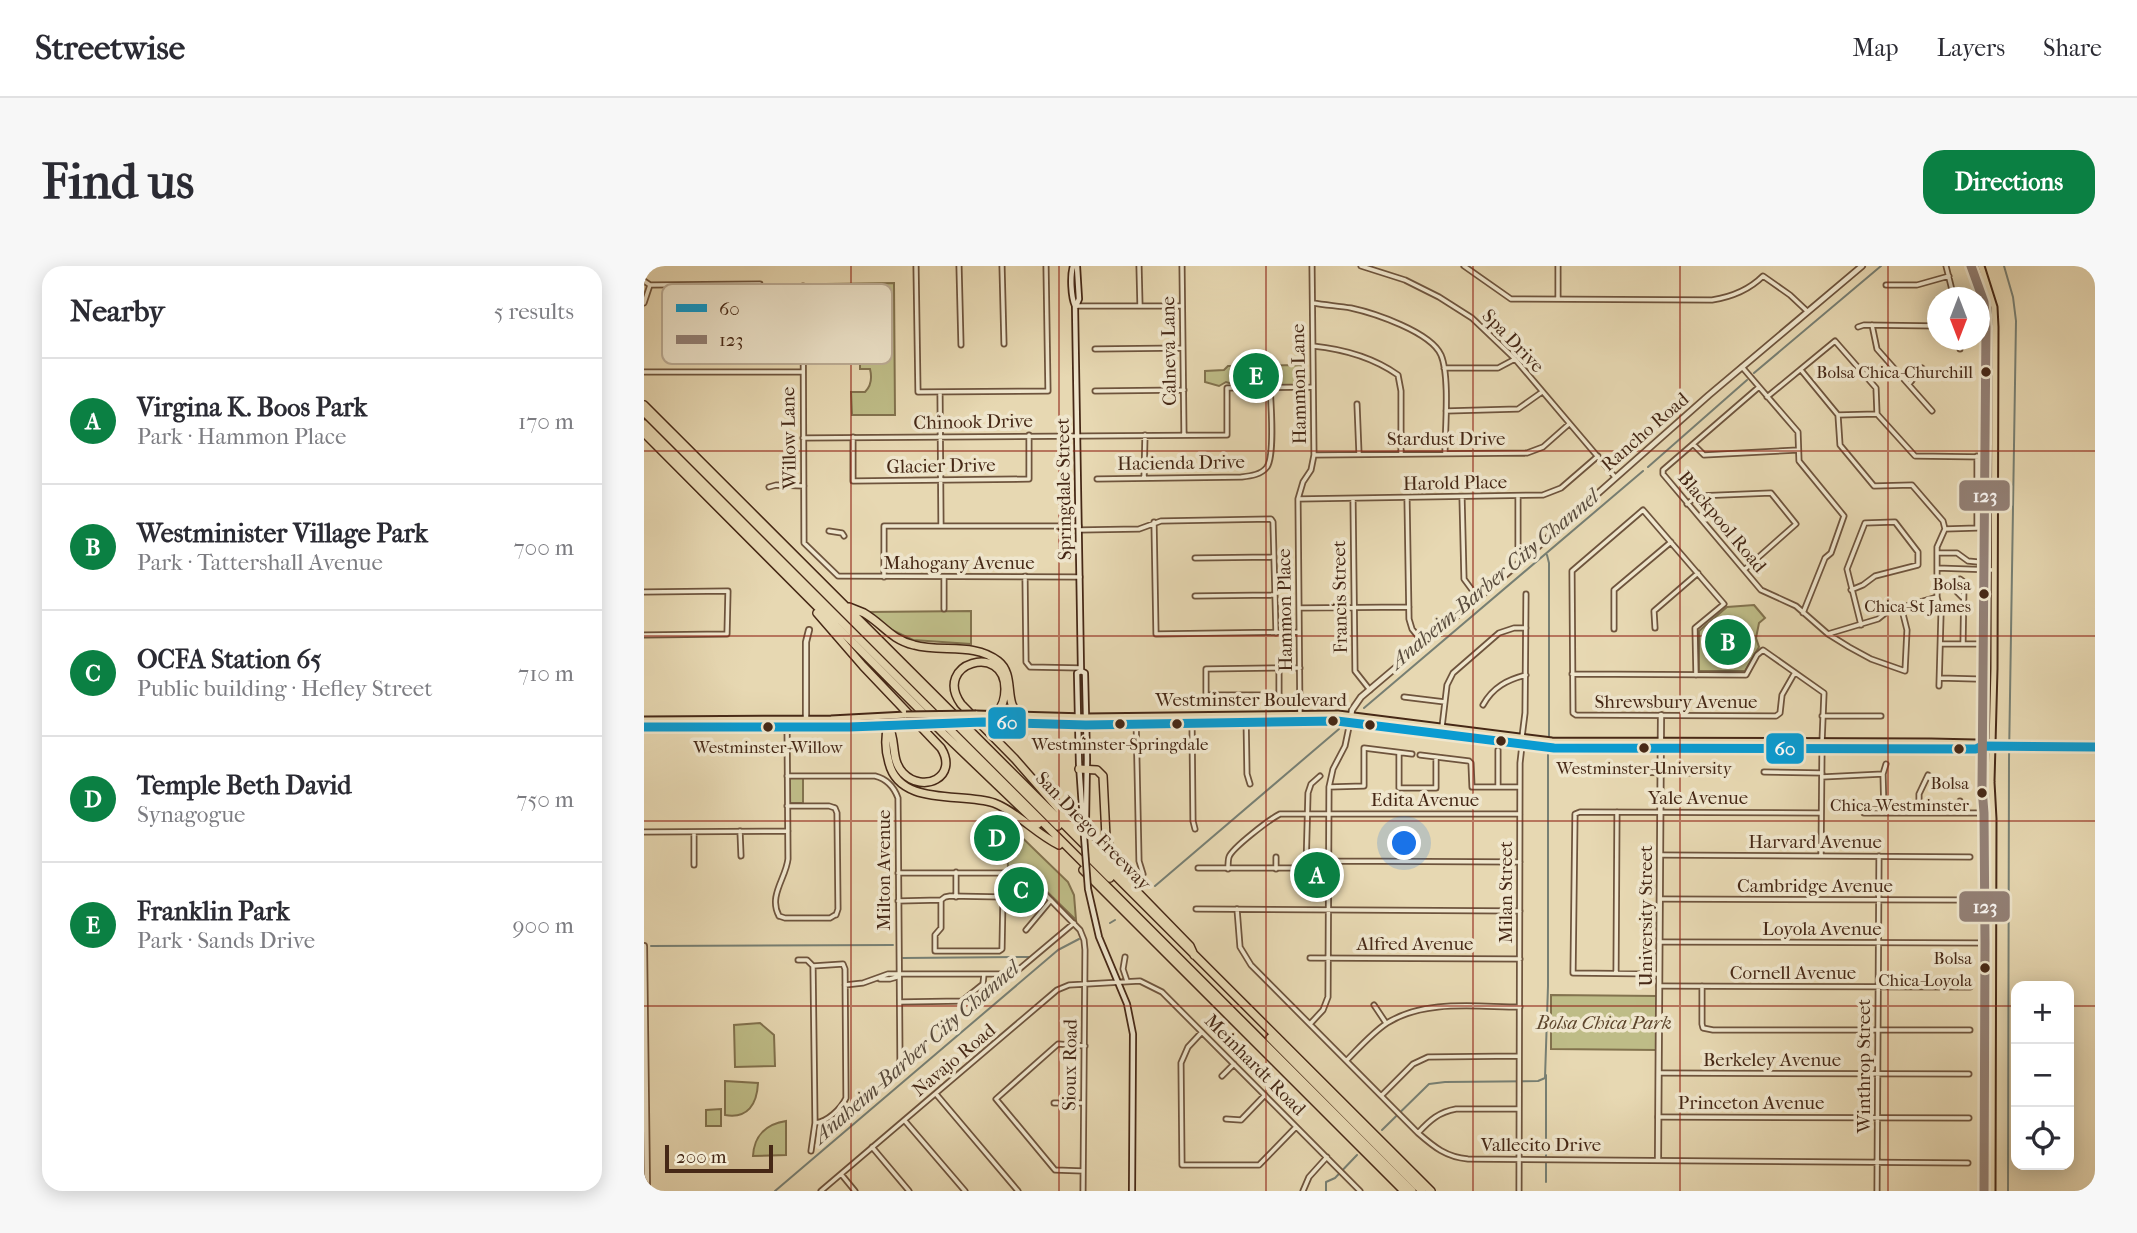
<!DOCTYPE html>
<meta charset="utf-8">
<style>
:root{--surface:#fff;--page:#f7f7f7;--text:#2b2b33;--muted:#7c7c81;--line:#e1e1e2;--accent:#0b8043}
body{margin:0;font-family:"IM FELL French Canon",serif;background:var(--page);color:var(--text)}
.controls{position:absolute;right:21px;bottom:21px;display:grid;overflow:hidden;border-radius:14px;box-shadow:0 4px 18px #0003}
.controls button{width:63px;height:63px;display:grid;place-items:center;padding:0;border:0;border-bottom:2px solid var(--line);background:var(--surface);color:var(--text);font:35px sans-serif}
.compass{position:absolute;left:1283px;top:21px;width:63px;height:63px;border-radius:50%;background:var(--surface);box-shadow:0 4px 18px #0003;rotate:180deg}
.scale{position:absolute;left:21px;bottom:18px;width:108px;box-sizing:border-box;padding-left:7px;border:4px solid #462816;border-top:0;font-size:19px;line-height:24px;white-space:nowrap;color:#462816;-webkit-text-stroke:5px #efe6cd;paint-order:stroke}
.you{position:absolute;left:761px;top:578px;width:24px;height:24px;margin:-18px;border:5px solid #fff;border-radius:50%;background:#1a73e8;box-shadow:0 0 0 10px #1a73e833}
.badge{display:grid;place-items:center;width:46px;height:46px;border-radius:50%;background:var(--accent);color:#fff;font-size:23px;font-weight:700}
.pin{position:absolute;translate:-50% -50%;border:4px solid #fff;box-shadow:0 2px 7px #0006}
.list{margin:0;padding:0;list-style:none}
h2{display:flex;justify-content:space-between;align-items:center;height:91px;margin:0;padding:0 28px;font-size:30px}
h2 small{font-size:23px;font-weight:400;color:var(--muted)}
.list li{display:grid;grid-template-columns:46px 1fr auto;gap:21px;align-items:center;box-sizing:border-box;height:126px;padding:0 28px;border-top:2px solid var(--line)}
.list b{display:block;font-size:26px;white-space:nowrap}
.list p{margin:0;font-size:23px;white-space:nowrap;color:var(--muted)}
.list em{font-size:23px;font-style:normal;color:var(--muted)}
.icon{flex:none;width:38px;height:38px;fill:none;stroke:currentColor;stroke-width:2;stroke-linecap:round;stroke-linejoin:round}
.map{position:relative;flex:none;width:1451px;height:925px;overflow:hidden;border-radius:21px}
header{display:flex;align-items:center;gap:42px;box-sizing:border-box;height:98px;padding:0 35px;background:var(--surface);border-bottom:2px solid var(--line)}
header strong{font-size:33px}
nav{display:flex;gap:38px;margin-inline-start:auto;font-size:24px}
.intro{display:flex;align-items:center;justify-content:space-between;box-sizing:border-box;height:168px;padding:0 42px}
h1{margin:0;font-size:49px}
.button{padding:18px 32px;border-radius:21px;background:var(--accent);color:#fff;font-size:24px;font-weight:700}
main{display:flex;gap:42px;padding:0 42px}
aside{flex:1;background:var(--surface);border-radius:21px;box-shadow:0 4px 18px #0003}
.map>svg:first-child{display:block}
</style>
<header>
<strong>Streetwise</strong>
<nav><a>Map</a><a>Layers</a><a>Share</a></nav>
</header>
<div class="intro"><h1>Find us</h1><a class="button">Directions</a></div>
<main>
<aside>
<h2>Nearby<small>5 results</small></h2>
<ul class="list">
<li><span class="badge">A</span><div><b>Virgina K. Boos Park</b><p>Park · Hammon Place</p></div><em>170 m</em></li>
<li><span class="badge">B</span><div><b>Westminister Village Park</b><p>Park · Tattershall Avenue</p></div><em>700 m</em></li>
<li><span class="badge">C</span><div><b>OCFA Station 65</b><p>Public building · Hefley Street</p></div><em>710 m</em></li>
<li><span class="badge">D</span><div><b>Temple Beth David</b><p>Synagogue</p></div><em>750 m</em></li>
<li><span class="badge">E</span><div><b>Franklin Park</b><p>Park · Sands Drive</p></div><em>900 m</em></li>
</ul>
</aside>
<div class="map">
<svg width="1451" height="925" viewBox="0 0 1451 925">
<rect width="100%" height="100%" fill="#e7d8b2"/>
<filter id="stains"><feTurbulence type="fractalNoise" baseFrequency=".00286" numOctaves="4"/><feColorMatrix values="0 0 0 0 .2 0 0 0 0 .09 0 0 0 0 .02 0 0 0 .5 -.17"/></filter>
<radialGradient id="worn" r=".72"><stop offset=".6" stop-color="#630" stop-opacity="0"/><stop offset="1" stop-color="#630" stop-opacity=".3"/></radialGradient>
<path fill="#bebc87" stroke="#82724e" stroke-width="2" d="M250,17L251,149H208L207,126H221C227,120 228,111 226,103H216V66L212,65V53L194,51L193,34H189V23H182V18Z
M655,99L662,101V119H592L582,116L575,120L561,116V105L580,104L584,100Z
M1110,339L1121,352L1115,357L1112,372L1115,381L1101,405H1055V365L1083,341Z
M327,345V378L269,374L248,364L224,346Z
M145,512H159V537H145Z
M362,556L424,616L430,629L432,654L384,607L376,603L364,602Z
M667,591H681L680,620H664Z
M907,729L1013,730V784L907,783Z
M116,757L130,769L131,800L91,801L90,759Z
M81,815L114,817C113,838 104,853 81,849Z
M77,843V860H62V844Z
M142,855V889L109,890C110,870 122,858 142,855Z"/>
<g fill="none" stroke-linecap="round" stroke-linejoin="round">
<path stroke="#777f73" stroke-width="2" d="M1360,0L1369,31L1372,55L1365,493L1364,925
M1110,107L1237,0
M1004,201L1103,114
M903,289L905,297V470
M720,442L999,205
M511,620L695,463
M466,657L471,654
M7,680L249,679
M259,692L386,691
M738,864L785,818L801,816L894,815L901,812L904,720V486
M902,916V809
M131,925L414,684L435,673
M682,925V916L691,912L713,889"/>
<defs>
<path id="minor" d="M272,0L274,126L404,125L402,0
M315,0L317,79
M358,0L360,78
M495,0L496,40
M538,0L540,169
M717,0L761,14L795,31L828,52L871,93L971,211
M820,0L867,33L1068,34C1087,31 1105,24 1119,10L1146,29L1163,45
M914,0V33
M1302,0L1310,32
M0,15L6,19L116,18
M1242,19H1273L1305,10
M159,20L160,277L194,310L436,311
M0,37L6,19
M669,37C681,39 694,40 707,42C730,47 787,66 797,89C806,110 801,164 801,187
M432,40H538
M1228,59L1233,83L1288,145
M1214,61L1220,59L1294,60
M1336,61H1351
M669,80C698,83 730,92 754,109L757,125V187
M451,83L539,82
M1316,83V74
M1098,101L1154,166L1155,195L1200,250L1187,287L1181,292L1159,347
M800,102H854L871,93
M1157,104L1194,149L1196,179L1230,220L1268,219L1299,255L1301,263L1293,281V331L1297,348L1295,420
M0,106H158
M1265,118L1278,102
M1115,121L1019,204V208L1117,324L1152,340L1184,368L1205,381L1227,393L1261,405L1263,364L1257,340
M451,125L540,124
M296,126L297,260
M1123,131L1191,75L1232,122L1233,148
M713,138L715,188
M802,145L874,143L898,126
M1194,149L1233,148L1271,190L1341,191
M209,171V215L385,213V169
M159,172L583,169V122L669,121
M1049,178L1060,189L1154,184
M670,189L883,187L899,181L925,158
M500,212L501,169
M453,213L597,211C606,210 617,209 623,201C631,189 627,138 626,121
M125,221L132,219L160,220
M818,231L820,313L834,332
M874,231V280L881,292
M763,232L765,353L768,363L780,378
M654,233L899,229L917,222L954,190
M709,233L711,405L726,424
M1043,238L1053,230L1127,227L1152,258L1100,304
M510,256L512,368L654,366
M1301,263L1333,262V190
M435,264L495,263L517,255L627,253L629,256L632,367
M185,265L198,267L200,270
M1294,287H1313L1324,295L1334,296L1340,303
M551,292L630,291
M1293,302L1350,304
M381,310L382,396L386,401L437,402
M240,311V260H435
M300,311V343
M1207,324L1219,319L1231,310L1274,299V286L1251,256L1221,257L1203,303L1217,359
M0,326L84,325L83,368L0,369
M551,330L631,329
M1318,331L1313,326L1312,315L1316,313L1320,316L1319,378
M655,342L765,341
M1011,362L1010,345L1054,307
M970,363V324L1027,276
M1184,368L1234,353L1244,345L1293,331
M1297,378H1333
M635,402V429H562V403Z
M635,402H656
M928,408L1102,409L1113,389L1119,384L1180,427L1178,476
M1052,409L1051,362L1080,338L999,244L928,305L929,447L932,449L1132,450L1136,447L1138,429L1150,408
M1296,412L1332,413
M760,431L801,436
M839,439C849,421 863,414 882,409
M602,449L603,508L606,518
M492,450L495,595L499,608
M1178,450H1237
M656,455L654,233L659,216L667,204L670,189L668,0
M548,457L549,555L551,563
M798,461L803,419L809,407L855,367L870,362H882
M878,471L881,447L882,328
M854,484V521
M755,487V522H792V491
M776,489L825,495L827,497L828,521H876
M930,506L1074,507
M1120,506L1178,507
M143,510H231C243,513 250,521 254,532L256,798
M1178,511L1239,508
M685,521L720,520V482L768,488
M1316,535V547
M143,540H185L191,542
M191,542L193,547L194,643L192,649
M1275,546V528L1284,509
M1220,547H1340
M1240,547L1239,508L1242,498
M96,565L97,590
M0,566L144,565
M50,566V599
M1016,589L1326,591
M1177,590L1178,483
M632,591V603
M686,595L876,596
M554,602H662L664,527L667,518L676,510
M584,603C584,600 584,594 585,591C588,582 626,553 636,548H876
M254,607H376L384,611L436,664L440,674L441,684L439,925
M312,631V606
M1016,633L1326,634
M254,635L297,634L301,631L306,630L359,631L358,683L355,685H291V669L297,662V634
M552,643L876,645
M593,643L596,681L607,699L774,867C790,881 802,891 824,893L1324,897
M135,650C124,630 142,612 144,593L143,453
M135,650L141,652H186L191,649
M382,664L407,634
M1015,676L1341,677
M481,691L479,703L483,715
M666,692L876,693
M154,694H163L169,700L199,698L201,703L202,832C197,843 183,856 171,857
M972,707L973,546
M1015,708L929,707L931,548L936,546L1177,547
M236,713H246L253,711
M201,719L219,717L244,708H365L373,705L430,657
M1015,720L1326,721
M1058,720V758L1059,762L1069,764H1326
M256,736L318,735L339,718L340,708
M730,739L742,757
M666,758L679,744L684,731L685,521L689,503L701,480L706,456
M558,766L544,781L537,797L538,899H615L652,861
M703,794C715,782 728,767 743,757C781,733 833,741 876,741
M1015,807L1325,808
M578,810L590,798
M292,828L374,925
M738,829L769,798L784,791L875,790
M410,837H439
M1014,851L1325,852
M582,853L597,854L621,829
M261,855L321,925
M774,867C786,854 795,846 812,843H875
M228,881L265,925
M167,885L171,857L169,700
M439,905L411,904L352,833L414,778L441,780
M197,908L211,925
M177,925L413,724L425,719L496,715L518,726L716,925
M659,925L665,911L683,891
M875,925L876,497L878,479
M1233,925L1235,590"/>
<path id="tertiary" d="M706,456L708,444L717,431L881,292L1065,129L1218,0
M162,461V376L165,364
M0,680L3,925
M1014,893L1017,449"/>
<path id="secondary" d="M429,0C426,10 427,31 431,40L437,405
M432,40L435,33L433,0
M437,405L441,407L443,493L442,554L439,557
M437,405L433,407L435,498L439,556
M444,623L455,671L483,738L489,768L488,925"/>
<path id="primary" d="M1327,0L1340,36L1342,61L1338,522L1340,547L1341,677L1340,925
M1337,0L1350,41L1351,61L1350,403L1347,516L1349,553L1348,925
M332,448L442,451L694,448L908,475L1287,476L1332,477L1338,480
M0,454L187,453L262,449
M339,456L442,459L693,455L910,482L1332,483L1338,480H1348L1451,481
M0,461H205L272,457"/>
<path id="motorway" d="M0,139L787,925
M0,146L414,560
M0,158L768,925
M0,167L300,468L394,558
M205,341C210,343 215,345 220,347C239,358 246,373 270,379C297,387 330,376 354,395C372,409 359,435 375,449
M173,347L219,400L297,482C315,511 279,528 259,507C246,493 253,474 244,459
M352,448C359,440 361,433 361,423C361,376 288,397 317,438L371,493L433,564L546,680L550,689
M244,459C241,471 241,484 245,497C256,541 318,526 350,537C372,545 392,568 415,579
M435,503L453,504L459,510L462,571L467,585L483,608
M445,591L466,612
M439,604L760,925
M626,772L778,925"/>
</defs>
<use href="#minor" stroke="#6e543d" stroke-width="7"/>
<use href="#tertiary" stroke="#6e543d" stroke-width="8"/>
<use href="#secondary" stroke="#462816" stroke-width="8"/>
<use href="#primary" stroke="#462816" stroke-width="9"/>
<use href="#motorway" stroke="#462816" stroke-width="10"/>
<use href="#minor" stroke="#efe6cd" stroke-width="3.5"/>
<use href="#tertiary" stroke="#efe6cd" stroke-width="4.5"/>
<use href="#secondary" stroke="#efe6cd" stroke-width="4.5"/>
<use href="#primary" stroke="#e7d8b2" stroke-width="5"/>
<use href="#motorway" stroke="#e7d8b2" stroke-width="7"/>
<defs>
<path id="secondary-bridge" d="M439,557L444,623"/>
<path id="primary-bridge" d="M262,449L332,448
M272,457L339,456"/>
</defs>
<use href="#secondary-bridge" stroke="#462816" stroke-width="8" stroke-linecap="butt"/>
<use href="#primary-bridge" stroke="#462816" stroke-width="9" stroke-linecap="butt"/>
<use href="#secondary-bridge" stroke="#efe6cd" stroke-width="4.5"/>
<use href="#primary-bridge" stroke="#e7d8b2" stroke-width="5"/>
<defs>
<path id="bus-1" d="M0,461H205L339,456L442,459L693,455L910,482L1332,483L1338,480L1451,481"/>
<path id="bus-2" d="M1327,0L1340,36L1342,61L1338,522L1340,547L1341,677L1340,925"/>
</defs>
<use href="#bus-1" stroke="#efe6cd" stroke-width="14"/>
<use href="#bus-2" stroke="#efe6cd" stroke-width="14"/>
<use href="#bus-1" stroke="#0a9bd1" stroke-width="9"/>
<use href="#bus-2" stroke="#938177" stroke-width="9"/>
</g>
<path fill="none" stroke="#8f2418" stroke-width="2" stroke-opacity="0.55" d="M207,0V925M415,0V925M622,0V925M829,0V925M1036,0V925M1244,0V925M0,185H1451M0,370H1451M0,555H1451M0,740H1372M1425,740H1451"/>
<g fill="#462816" stroke="#efe6cd" stroke-width="2.5">
<circle cx="1342" cy="106" r="6"/>
<circle cx="1340" cy="328" r="6"/>
<circle cx="689" cy="455" r="6"/>
<circle cx="476" cy="458" r="6"/>
<circle cx="533" cy="458" r="6"/>
<circle cx="726" cy="459" r="6"/>
<circle cx="124" cy="461" r="6"/>
<circle cx="857" cy="475" r="6"/>
<circle cx="1000" cy="482" r="6"/>
<circle cx="1315" cy="483" r="6"/>
<circle cx="1338" cy="527" r="6"/>
<circle cx="1341" cy="702" r="6"/>
</g>
<g text-anchor="middle" dominant-baseline="central" stroke-width="7" stroke-linejoin="round" paint-order="stroke">
<g font-size="17" fill="#462816" stroke="#efe6cd" text-anchor="end">
<text x="1329" y="106">Bolsa Chica-Churchill</text>
<text x="1327" y="318">Bolsa<tspan x="1327" dy="22">Chica-St James</tspan></text>
<text x="476" y="478" text-anchor="middle">Westminster-Springdale</text>
<text x="124" y="481" text-anchor="middle">Westminster-Willow</text>
<text x="1000" y="502" text-anchor="middle">Westminster-University</text>
<text x="1325" y="517">Bolsa<tspan x="1325" dy="22">Chica-Westminster</tspan></text>
<text x="1328" y="692">Bolsa<tspan x="1328" dy="22">Chica-Loyola</tspan></text>
</g>
<g font-size="19" fill="#462816" stroke="#efe6cd">
<text transform="translate(869 75) rotate(46)">Spa Drive</text>
<text transform="translate(525 85) rotate(-91)">Calneva Lane</text>
<text transform="translate(655 118) rotate(-91)">Hammon Lane</text>
<text transform="translate(329 156) rotate(-1)">Chinook Drive</text>
<text transform="translate(1001 166) rotate(-41)">Rancho Road</text>
<text transform="translate(145 172) rotate(-91)">Willow Lane</text>
<text x="802" y="173">Stardust Drive</text>
<text transform="translate(537 197) rotate(-1)">Hacienda Drive</text>
<text transform="translate(297 200) rotate(-1)">Glacier Drive</text>
<text transform="translate(811 217) rotate(-1)">Harold Place</text>
<text transform="translate(420 223) rotate(-91)">Springdale Street</text>
<text transform="translate(1078 256) rotate(50)">Blackpool Road</text>
<text x="315" y="297">Mahogany Avenue</text>
<text transform="translate(696 331) rotate(-91)">Francis Street</text>
<text transform="translate(641 344) rotate(-91)">Hammon Place</text>
<text x="607" y="434">Westminster Boulevard</text>
<text x="1032" y="436">Shrewsbury Avenue</text>
<text x="1054" y="532">Yale Avenue</text>
<text x="781" y="534">Edita Avenue</text>
<text transform="translate(449 565) rotate(46)">San Diego Freeway</text>
<text x="1171" y="576">Harvard Avenue</text>
<text transform="translate(240 604) rotate(-90)">Milton Avenue</text>
<text x="1171" y="620">Cambridge Avenue</text>
<text transform="translate(862 626) rotate(-90)">Milan Street</text>
<text transform="translate(1002 650) rotate(-90)">University Street</text>
<text x="1178" y="663">Loyola Avenue</text>
<text x="771" y="678">Alfred Avenue</text>
<text x="1149" y="707">Cornell Avenue</text>
<text transform="translate(310 794) rotate(-40)">Navajo Road</text>
<text x="1128" y="794">Berkeley Avenue</text>
<text transform="translate(426 799) rotate(-89)">Sioux Road</text>
<text transform="translate(611 799) rotate(45)">Meinhardt Road</text>
<text transform="translate(1220 800) rotate(-90)">Winthrop Street</text>
<text x="1107" y="837">Princeton Avenue</text>
<text x="897" y="879">Vallecito Drive</text>
</g>
<g font-size="19" font-style="italic" fill="#5e462d" stroke="#efe6cd">
<text x="960" y="757">Bolsa Chica Park</text>
</g>
<g font-size="21" font-style="italic" fill="#5a4c3d" stroke="#efe6cd">
<text transform="translate(850 313) rotate(-40)">Anaheim-Barber City Channel</text>
<text transform="translate(272 786) rotate(-41)">Anaheim-Barber City Channel</text>
</g>
</g>
<rect x="18" y="18" width="230" height="80" rx="10" fill="#efe6cd" stroke="#bcad96" stroke-width="2"/>
<rect x="32" y="38" width="31" height="8" fill="#0a9bd1"/>
<rect x="32" y="69" width="31" height="9" fill="#938177"/>
<g font-size="19" fill="#462816">
<text x="75" y="49">60</text>
<text x="75" y="80">123</text>
</g>
<g stroke="#efe6cd" stroke-width="2.5">
<rect x="1314" y="213" width="53" height="33" rx="7" fill="#938177"/>
<rect x="343" y="440" width="40" height="34" rx="7" fill="#0a9bd1"/>
<rect x="1121" y="466" width="40" height="33" rx="7" fill="#0a9bd1"/>
<rect x="1314" y="624" width="53" height="33" rx="7" fill="#938177"/>
</g>
<g font-size="19" text-anchor="middle" font-weight="bold" fill="#fff">
<text x="1341" y="236">123</text>
<text x="363" y="463">60</text>
<text x="1141" y="489">60</text>
<text x="1341" y="647">123</text>
</g>
<rect width="100%" height="100%" filter="url(#stains)"/>
<rect width="100%" height="100%" fill="url(#worn)"/>
</svg>
<div class="controls">
<button>+</button>
<button>−</button>
<button><svg class="icon" aria-label="locate" viewBox="0 0 24 24"><circle cx="12" cy="12" r="6"/><path d="M12 2v4M12 18v4M2 12h4M18 12h4"/></svg></button>
</div>
<svg class="compass" viewBox="-18 -18 36 36"><path d="M0-13l5 13h-10z" fill="#e53935"/><path d="M0 13l5-13h-10z" fill="#7c7c81"/></svg>
<div class="scale">200 m</div>
<div class="you"></div>
<div class="pin badge" style="left:673px;top:609px">A</div>
<div class="pin badge" style="left:1084px;top:376px">B</div>
<div class="pin badge" style="left:377px;top:624px">C</div>
<div class="pin badge" style="left:353px;top:572px">D</div>
<div class="pin badge" style="left:612px;top:110px">E</div>
</div>
</main>
